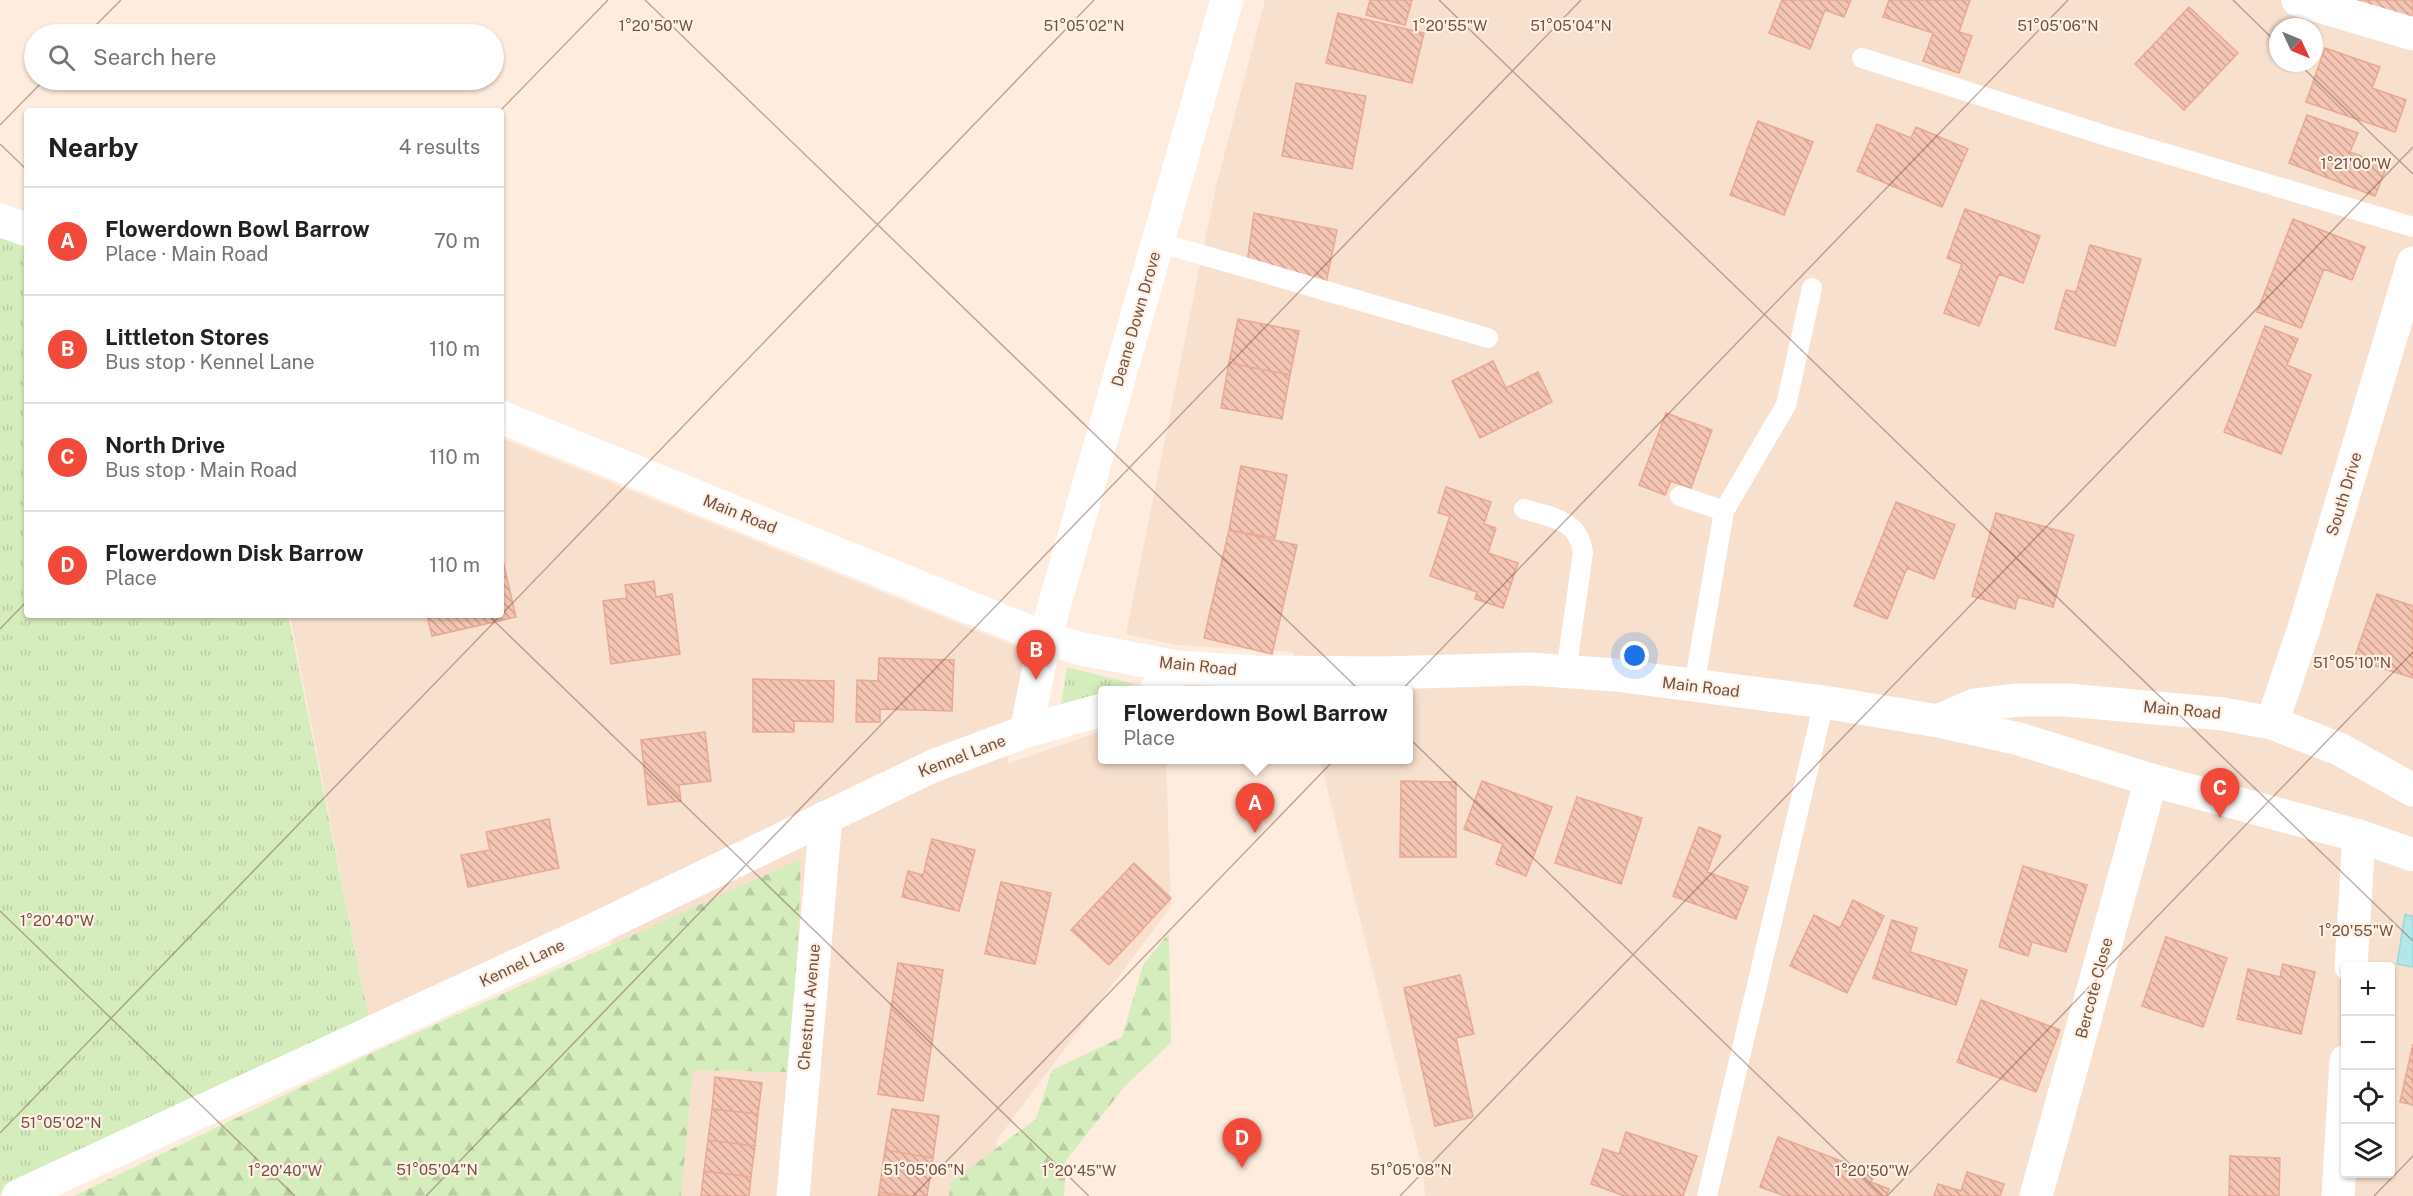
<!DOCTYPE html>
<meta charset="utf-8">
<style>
:root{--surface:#fff;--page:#f6f6f6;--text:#202124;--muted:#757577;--line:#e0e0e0;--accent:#f14a39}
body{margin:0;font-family:"Public Sans",sans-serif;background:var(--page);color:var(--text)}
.controls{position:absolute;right:18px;bottom:18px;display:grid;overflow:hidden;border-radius:6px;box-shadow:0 2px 4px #0004}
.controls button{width:54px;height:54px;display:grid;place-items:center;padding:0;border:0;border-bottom:2px solid var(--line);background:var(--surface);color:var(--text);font:30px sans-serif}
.compass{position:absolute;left:2269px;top:18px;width:54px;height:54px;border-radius:50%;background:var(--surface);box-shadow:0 2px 4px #0004;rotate:134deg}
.you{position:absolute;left:1635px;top:656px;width:21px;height:21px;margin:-15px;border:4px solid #fff;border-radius:50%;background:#1a73e8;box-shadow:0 0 0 9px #1a73e833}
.badge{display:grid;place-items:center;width:39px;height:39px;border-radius:50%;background:var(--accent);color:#fff;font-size:20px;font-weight:700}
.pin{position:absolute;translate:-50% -50px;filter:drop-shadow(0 2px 3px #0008)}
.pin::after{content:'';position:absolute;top:32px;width:21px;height:18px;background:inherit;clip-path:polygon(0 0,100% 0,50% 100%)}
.popup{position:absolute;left:1098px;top:686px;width:315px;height:78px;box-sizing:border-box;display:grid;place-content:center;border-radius:6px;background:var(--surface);filter:drop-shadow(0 2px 4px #0005);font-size:20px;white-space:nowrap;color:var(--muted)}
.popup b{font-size:22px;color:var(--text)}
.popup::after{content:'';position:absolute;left:50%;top:100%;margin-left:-12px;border:12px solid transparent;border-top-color:var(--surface)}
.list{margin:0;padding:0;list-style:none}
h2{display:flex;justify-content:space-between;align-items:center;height:78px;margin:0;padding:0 24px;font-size:26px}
h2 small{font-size:20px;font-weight:400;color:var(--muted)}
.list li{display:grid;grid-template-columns:39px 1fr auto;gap:18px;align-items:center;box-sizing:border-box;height:108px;padding:0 24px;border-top:2px solid var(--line)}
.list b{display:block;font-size:22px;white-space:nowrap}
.list p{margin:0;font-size:20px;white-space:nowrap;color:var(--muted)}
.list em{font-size:20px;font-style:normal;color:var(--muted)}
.icon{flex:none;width:33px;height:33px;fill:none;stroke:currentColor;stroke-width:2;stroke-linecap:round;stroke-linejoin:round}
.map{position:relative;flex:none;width:2413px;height:1196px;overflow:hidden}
.search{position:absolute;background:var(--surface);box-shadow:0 2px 4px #0004;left:24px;top:24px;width:480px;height:66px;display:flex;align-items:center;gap:15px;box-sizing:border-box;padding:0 21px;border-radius:33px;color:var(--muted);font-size:22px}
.panel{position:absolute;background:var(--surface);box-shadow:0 2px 4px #0004;left:24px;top:108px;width:480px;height:510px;border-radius:6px}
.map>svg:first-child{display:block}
</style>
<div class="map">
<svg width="2413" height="1196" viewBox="0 0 2413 1196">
<defs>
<pattern id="grass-tufts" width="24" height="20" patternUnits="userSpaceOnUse" patternTransform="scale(1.5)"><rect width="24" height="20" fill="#d5ecbc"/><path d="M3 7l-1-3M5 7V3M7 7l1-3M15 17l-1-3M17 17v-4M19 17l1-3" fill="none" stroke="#bacca3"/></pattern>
<pattern id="forest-firs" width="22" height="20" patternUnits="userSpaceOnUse" patternTransform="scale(1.5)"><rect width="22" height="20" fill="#d5ecbc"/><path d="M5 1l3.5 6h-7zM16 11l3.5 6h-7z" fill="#bacca3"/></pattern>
<pattern id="building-back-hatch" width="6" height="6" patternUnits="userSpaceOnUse" patternTransform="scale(1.5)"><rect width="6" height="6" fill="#f5c5b3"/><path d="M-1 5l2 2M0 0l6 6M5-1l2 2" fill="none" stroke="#cba293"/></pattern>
</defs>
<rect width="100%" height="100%" fill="#feedde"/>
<path fill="#f8e0cf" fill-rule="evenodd" d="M1265,0H2413V1196H1425L1423,1171L1320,760H1408V690H1303L1293,652L1176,645L1126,634L1216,186ZM2278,27H2314V63H2278ZM2346,966H2390V1174H2346Z
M501,438L1029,652L1007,764L1102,731V760H1166L1171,906L997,1140L996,1196H630L609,908L369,1019L290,615H501Z"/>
<path fill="url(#grass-tufts)" d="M0,231L27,242V615H288L369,1019L0,1194Z
M1067,667L1134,684L1112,690H1102V693L1061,705Z"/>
<path fill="url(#forest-firs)" d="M801,859L793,1072L693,1070L681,1196H74L361,1058Z
M1169,933L1171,1043L1126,1085L1066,1160L1064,1196H949L951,1182L1036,1119L1052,1070L1122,1037L1143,965Z"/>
<path fill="#b1e7e8" stroke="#97d9da" stroke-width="1.5" d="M2405,915L2413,916V967L2397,964Z"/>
<path fill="url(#building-back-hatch)" stroke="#e9a893" stroke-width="1.5" d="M1370,0H1412L1405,25L1366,15Z
M1782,0H1851L1844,17L1825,10L1810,49L1769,33Z
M1889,0H1970L1959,32L1972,36L1959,73L1923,61L1933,33L1883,17Z
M2347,0H2413V26Z
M2189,7L2238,53L2184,110L2135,64Z
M1338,13L1424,33L1412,83L1326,63Z
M2325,48L2380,67L2372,88L2406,100L2395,132L2306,102Z
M1296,83L1366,96L1352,169L1282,156Z
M2307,115L2358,133L2350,152L2387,166L2375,196L2289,163Z
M1758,121L1813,142L1784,215L1730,195Z
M1877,124L1911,138L1916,127L1968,149L1942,207L1857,171Z
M1965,209L2040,236L2023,283L1999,274L1979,326L1944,313L1962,264L1947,258Z
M1254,213L1337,230L1326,283L1247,263Z
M2293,219L2365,247L2352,280L2324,269L2301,328L2257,312Z
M2090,245L2141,259L2115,346L2055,329L2066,290L2076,292Z
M1238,319L1299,331L1290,375L1229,363Z
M2265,326L2298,339L2287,365L2311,375L2281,454L2224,432Z
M1493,361L1506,388L1538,372L1552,402L1480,438L1452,381Z
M1229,363L1290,375L1282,419L1221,408Z
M1666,413L1712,430L1691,488L1671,481L1665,495L1639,485Z
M1241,466L1287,475L1275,538L1229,530Z
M1446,487L1491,502L1484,524L1496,528L1488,553L1518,563L1503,608L1475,599L1477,592L1430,576L1450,516L1438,513Z
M1896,502L1955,525L1934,579L1907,568L1887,619L1854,606Z
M1996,513L2074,535L2053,607L2018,597L2015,609L1972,596Z
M1229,530L1297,545L1272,654L1204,638Z
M501,553L516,617L432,636L427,615H501Z
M654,581L656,597L672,594L680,654L611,664L603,601L627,598L625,585Z
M2377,594L2413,606V678L2354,659Z
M879,658L954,660L952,711L880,709V722H856L857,680L878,681Z
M753,679L834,681L833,722L794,721V732H753Z
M705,732L711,781L679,785L681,801L648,805L641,740Z
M1401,781L1456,782V857H1400Z
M1482,781L1552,807L1526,876L1496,864L1503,844L1464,829Z
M1577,797L1642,818L1621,884L1555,863Z
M549,819L559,868L468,887L461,855L490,850L486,832Z
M1699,827L1721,836L1707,872L1748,887L1736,919L1673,896Z
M932,839L975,850L959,911L902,897L908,871L923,875Z
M1134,863L1171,898L1140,932L1102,897Z
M2023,866L2087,885L2066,952L2032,942L2028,956L1999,947Z
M1001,882L1051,893L1035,964L985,954Z
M1102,897L1140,932L1109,965L1071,930Z
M1853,900L1884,916L1847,993L1790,966L1814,915L1840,928Z
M1892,920L1917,928L1910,952L1967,970L1956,1005L1873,978Z
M2166,937L2227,958L2203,1027L2142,1006Z
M898,963L943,970L923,1101L878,1094Z
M2283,964L2315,972L2301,1034L2237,1019L2248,969L2280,977Z
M1460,975L1474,1034L1456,1038L1473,1117L1435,1126L1404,988Z
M1981,1000L2060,1030L2036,1092L1957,1062Z
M2413,1044V1105L2400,1102Z
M715,1077L762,1083L758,1114L712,1109Z
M712,1109L758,1114L755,1146L708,1140Z
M892,1109L939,1116L933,1158L885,1150Z
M1626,1132L1697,1156L1683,1196H1625L1591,1184L1603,1149L1619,1154Z
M1778,1137L1875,1174L1871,1182L1889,1189L1886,1196H1785L1760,1187Z
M708,1140L755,1146L751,1177L704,1171Z
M885,1150L933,1158L927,1196H907L879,1192Z
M2230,1156L2280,1158L2279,1196H2229Z
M704,1171L751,1177L749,1196H701Z
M1967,1172L2004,1184L2000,1196H1934L1938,1184L1961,1191Z
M879,1192L907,1196H878Z"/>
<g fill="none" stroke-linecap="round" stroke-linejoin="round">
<path stroke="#fff" stroke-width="20" d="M1862,58L2110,137L2413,227
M1158,242L1488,338
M1680,496L1724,511
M1524,509C1552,518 1579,519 1583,553L1566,672
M1694,686L1724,511L1786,405L1812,288
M1707,1196L1824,702"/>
<path stroke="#fff" stroke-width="33" d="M2298,0L2413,34
M1156,690L1162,688L1177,667
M1938,721L1975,705L2019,700H2067L2223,714L2272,723L2339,749L2413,790
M2272,723L2304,628L2413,263
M1026,731L1045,638L1227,0
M2351,966L2359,836
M18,1196L593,930L933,766L1026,731L1102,710
M793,1196L826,817
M2036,1196L2151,780
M2338,1196L2346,1061"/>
<path stroke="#fff" stroke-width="33" d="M0,220L27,230
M501,417L1045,638L1082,649L1177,667L1255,672L1380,673L1530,669L1615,675L1824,702L1938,721L2019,739L2151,780L2359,836L2413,855"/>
</g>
<path fill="none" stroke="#755045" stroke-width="1.5" stroke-opacity="0.45" d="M645,0L1883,1196M1439,0L2413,941M2233,0L2278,44M87,34L121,0M2298,63L2413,174M500,111L608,0M0,125L44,80M0,144L27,170M488,615L1089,1196M501,615L1094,0M0,629L27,601M0,911L295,1196M0,1133L501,615M426,1196L1581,0M913,1196L2068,0M1400,1196L2413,147M1887,1196L2413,652M2374,1196L2413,1156"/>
<g text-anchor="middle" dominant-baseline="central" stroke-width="4.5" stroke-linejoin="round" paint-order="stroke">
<g font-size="16" fill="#755045" stroke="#fff2e5">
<text transform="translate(1136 319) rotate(-74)">Deane Down Drove</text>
<text transform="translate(2344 494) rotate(-73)">South Drive</text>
<text transform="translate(740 514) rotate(22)">Main Road</text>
<text transform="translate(1198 666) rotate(6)">Main Road</text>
<text transform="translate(1701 687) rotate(7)">Main Road</text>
<text transform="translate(2182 710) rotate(5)">Main Road</text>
<text transform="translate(962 756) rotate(-21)">Kennel Lane</text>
<text transform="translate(522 963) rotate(-25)">Kennel Lane</text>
<text transform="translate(2094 988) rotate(-75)">Bercote Close</text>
<text transform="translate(809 1007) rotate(-85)">Chestnut Avenue</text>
</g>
</g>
<g font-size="15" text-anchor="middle" fill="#755045" stroke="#fff2e5" stroke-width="4.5" stroke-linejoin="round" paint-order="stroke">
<text x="656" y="31">1°20'50"W</text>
<text x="1450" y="31">1°20'55"W</text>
<text x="1084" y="31">51°05'02"N</text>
<text x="1571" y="31">51°05'04"N</text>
<text x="2058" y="31">51°05'06"N</text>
<text x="2356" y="169">1°21'00"W</text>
<text x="2352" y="668">51°05'10"N</text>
<text x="57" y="926">1°20'40"W</text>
<text x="2356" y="936">1°20'55"W</text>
<text x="61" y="1128">51°05'02"N</text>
<text x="437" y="1175">51°05'04"N</text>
<text x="924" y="1175">51°05'06"N</text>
<text x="1411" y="1175">51°05'08"N</text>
<text x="285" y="1176">1°20'40"W</text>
<text x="1079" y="1176">1°20'45"W</text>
<text x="1872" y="1176">1°20'50"W</text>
</g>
</svg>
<div class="controls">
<button>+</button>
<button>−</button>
<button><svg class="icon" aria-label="locate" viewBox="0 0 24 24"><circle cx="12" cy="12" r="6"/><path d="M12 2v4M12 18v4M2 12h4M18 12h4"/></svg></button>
<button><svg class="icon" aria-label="layers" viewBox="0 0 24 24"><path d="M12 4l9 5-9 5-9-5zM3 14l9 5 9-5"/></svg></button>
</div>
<svg class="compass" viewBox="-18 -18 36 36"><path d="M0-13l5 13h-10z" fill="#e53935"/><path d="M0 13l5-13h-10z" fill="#757577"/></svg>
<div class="you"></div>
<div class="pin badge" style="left:1255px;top:833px">A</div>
<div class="popup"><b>Flowerdown Bowl Barrow</b>Place</div>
<div class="pin badge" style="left:1036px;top:680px">B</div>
<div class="pin badge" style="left:2220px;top:818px">C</div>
<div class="pin badge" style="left:1242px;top:1168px">D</div>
<div class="search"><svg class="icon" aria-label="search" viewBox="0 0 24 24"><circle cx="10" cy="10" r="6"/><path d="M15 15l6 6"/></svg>Search here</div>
<section class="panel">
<h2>Nearby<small>4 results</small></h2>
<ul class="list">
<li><span class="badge">A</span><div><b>Flowerdown Bowl Barrow</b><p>Place · Main Road</p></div><em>70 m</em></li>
<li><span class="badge">B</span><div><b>Littleton Stores</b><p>Bus stop · Kennel Lane</p></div><em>110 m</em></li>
<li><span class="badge">C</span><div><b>North Drive</b><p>Bus stop · Main Road</p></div><em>110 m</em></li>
<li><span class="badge">D</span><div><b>Flowerdown Disk Barrow</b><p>Place</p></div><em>110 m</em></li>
</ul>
</section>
</div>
